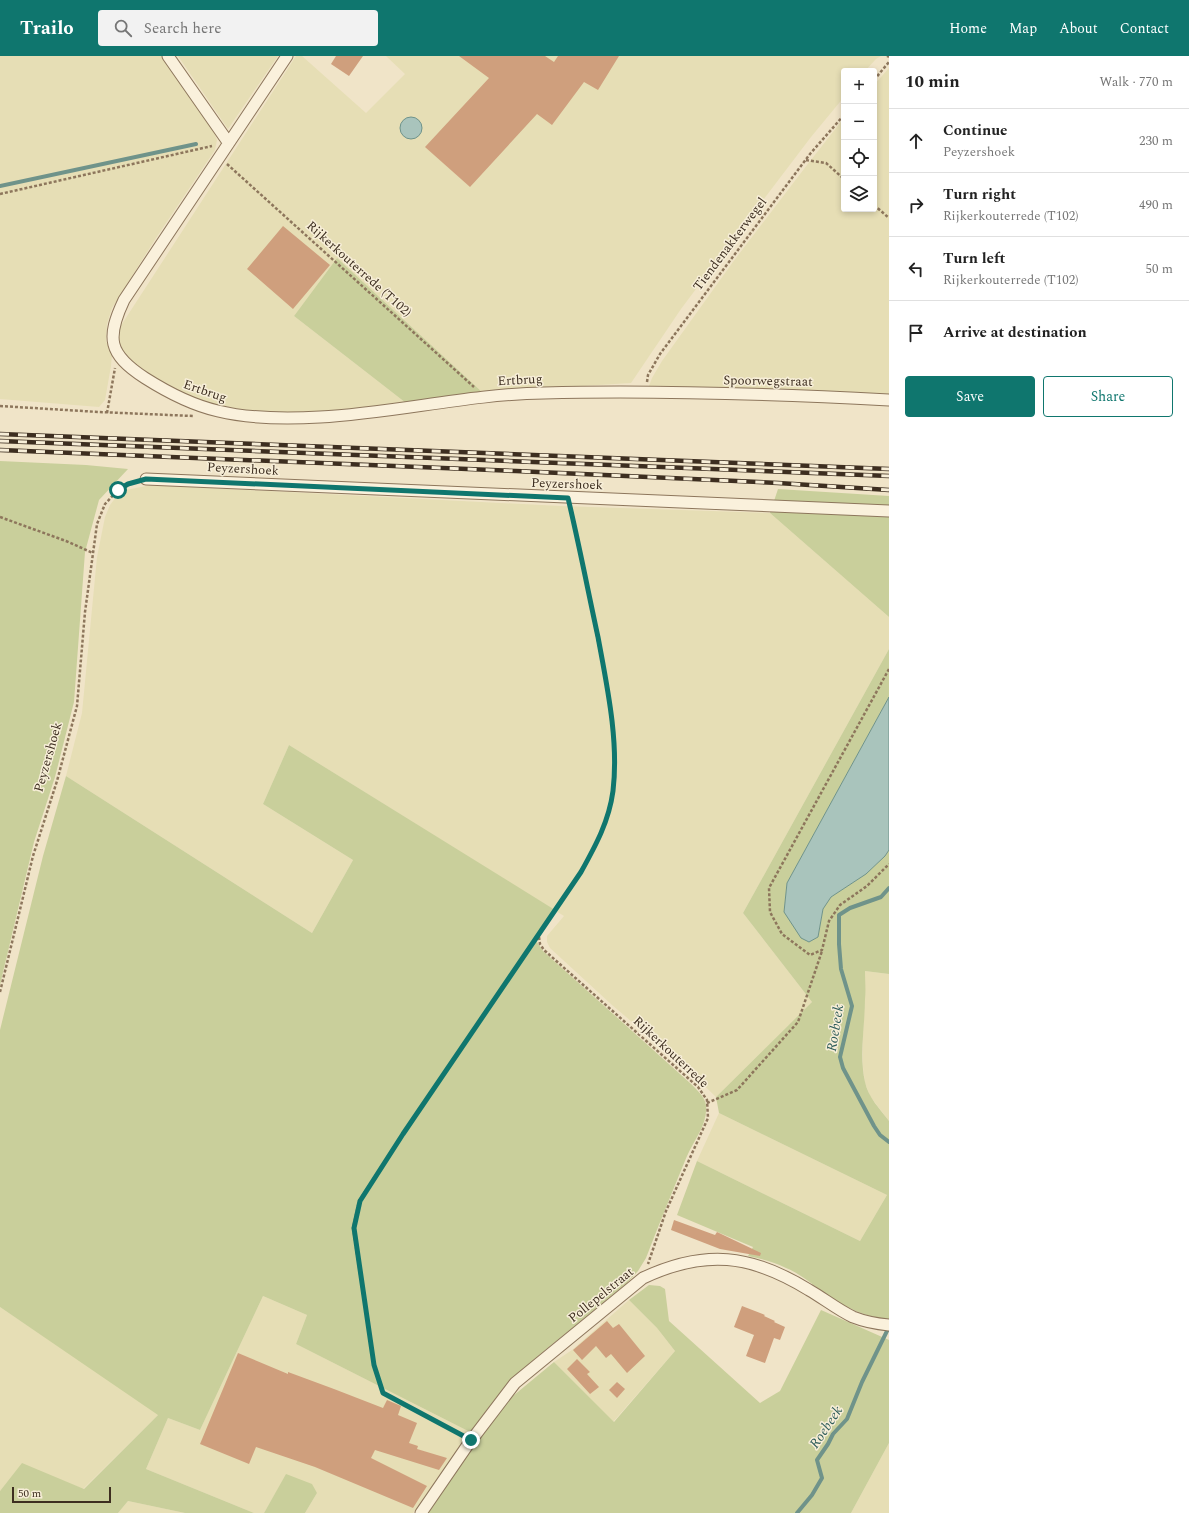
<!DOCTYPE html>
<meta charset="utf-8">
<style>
:root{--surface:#fff;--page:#f2f2f2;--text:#222;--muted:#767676;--line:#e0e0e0;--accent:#0f766e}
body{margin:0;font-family:Spectral,serif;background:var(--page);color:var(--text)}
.controls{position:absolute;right:12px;top:12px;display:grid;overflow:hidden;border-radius:4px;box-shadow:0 2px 6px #0003}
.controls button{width:36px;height:36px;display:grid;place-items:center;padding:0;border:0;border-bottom:1px solid var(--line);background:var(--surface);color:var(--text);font:20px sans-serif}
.scale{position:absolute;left:12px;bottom:10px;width:99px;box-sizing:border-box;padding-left:4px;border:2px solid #3d2e20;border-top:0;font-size:11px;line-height:14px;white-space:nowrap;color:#3d2e20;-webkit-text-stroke:3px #f7eed8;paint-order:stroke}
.stop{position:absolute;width:12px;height:12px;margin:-9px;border:3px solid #0f766e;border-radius:50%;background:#fff}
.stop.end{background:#0f766e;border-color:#fff;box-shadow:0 1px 4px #0008}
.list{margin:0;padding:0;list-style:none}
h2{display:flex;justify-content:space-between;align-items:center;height:52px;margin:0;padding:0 16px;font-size:17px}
h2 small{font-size:13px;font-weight:400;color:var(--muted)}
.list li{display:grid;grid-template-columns:26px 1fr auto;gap:12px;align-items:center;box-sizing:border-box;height:64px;padding:0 16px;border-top:1px solid var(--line)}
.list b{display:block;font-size:15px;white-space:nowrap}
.list p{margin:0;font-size:13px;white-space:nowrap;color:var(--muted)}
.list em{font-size:13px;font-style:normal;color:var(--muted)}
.actions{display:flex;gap:8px;padding:12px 16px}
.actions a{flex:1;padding:9px 0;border:1px solid var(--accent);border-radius:4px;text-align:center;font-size:14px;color:var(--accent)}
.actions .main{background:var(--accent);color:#fff}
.icon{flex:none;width:22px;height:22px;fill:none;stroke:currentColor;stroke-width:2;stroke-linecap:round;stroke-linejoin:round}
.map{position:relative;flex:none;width:889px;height:1457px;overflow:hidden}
header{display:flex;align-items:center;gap:24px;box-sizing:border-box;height:56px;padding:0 20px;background:var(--accent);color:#fff}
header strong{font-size:19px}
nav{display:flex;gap:22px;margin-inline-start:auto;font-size:14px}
.search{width:280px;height:36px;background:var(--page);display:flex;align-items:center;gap:10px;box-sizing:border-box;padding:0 14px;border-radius:4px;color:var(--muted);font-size:15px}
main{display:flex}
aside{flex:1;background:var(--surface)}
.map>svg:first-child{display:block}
</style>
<header>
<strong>Trailo</strong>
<div class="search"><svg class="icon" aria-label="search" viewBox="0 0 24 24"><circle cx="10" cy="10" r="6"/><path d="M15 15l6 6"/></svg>Search here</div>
<nav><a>Home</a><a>Map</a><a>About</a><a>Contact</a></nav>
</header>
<main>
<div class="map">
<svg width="889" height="1457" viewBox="0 0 889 1457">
<rect width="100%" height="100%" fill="#f0e4c8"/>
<path fill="#e6deb5" d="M0,0H162L213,74L217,84L215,94L156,182L112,252L107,268L106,285L112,298L111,310L105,344L99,351L0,343Z
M178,0H278L228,73Z
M296,0H302L366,57L405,18L386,0H881L876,3L865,15H844V41L811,81L732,185L681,253L631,327L482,336L337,202L294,260L406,347L354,354L261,357L201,346L170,333L124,301L118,283L120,271Z
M889,12V340L650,333L649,330L652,322L662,305L733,206L807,109L844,62V153H874V29Z
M151,429L561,450L770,457L889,561V593L743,857L812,946L716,1041L685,1011L612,949L550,892L547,886V880L564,860L289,689L263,748L353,804L312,877L66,720L82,657L97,501L105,461L110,449L116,441L126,434Z
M865,915L889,918V1065L870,1040L865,1027L863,1011V980L865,943Z
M719,1057L887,1139L860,1185L697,1105Z
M263,1240L307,1259L296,1288L470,1376L413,1457H305L317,1437L286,1419L264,1457H254L146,1413L168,1362L200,1374Z
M629,1244L657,1272L675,1295L613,1366L554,1306L572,1294Z
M0,1251L159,1358L83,1433L22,1408L0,1435Z
M889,1387V1457H851Z
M128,1445L185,1457H118Z"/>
<path fill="#c9cf9b" d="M337,202L482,336L406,347L294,260Z
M0,405L86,409L128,413L99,444L85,496L74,646L55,721L34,786L0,929Z
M778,433L889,440V561L770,457Z
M889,593V641L787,827L784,856L809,886L818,881L823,853L831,841L866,818L885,800L889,794V918L865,915C865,925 866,934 865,943C865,970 859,999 865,1026C868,1041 880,1053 889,1065V1263C867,1262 845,1251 827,1239C814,1230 801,1218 786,1212C774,1206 762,1203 748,1200L753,1191L677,1159L697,1105L860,1185L887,1139L719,1057L716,1041L812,946L743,857Z
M289,689L555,854L539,877L537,886L543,895L690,1027C696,1033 705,1041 706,1049C708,1068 694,1084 687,1100C673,1134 659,1168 646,1202L638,1215L627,1227L538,1300L507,1328L470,1376L296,1288L307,1259L263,1240L200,1374L168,1362L146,1413L254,1457H185L128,1445L118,1457H0V1435L22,1407L84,1433L158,1359L0,1251V974L43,800L66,720L312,877L353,804L263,748Z
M649,1229L660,1230L665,1233L669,1265L760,1347L780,1335L821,1254L889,1284V1387L851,1457H428L480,1379L513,1340L554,1306L614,1366L675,1295L657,1272L629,1244Z
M286,1418L312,1428L317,1437L305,1457H264Z"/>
<path fill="#a9c4bc" stroke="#6f938a" d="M400 72a11 11 0 1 1 22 0a11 11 0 1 1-22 0Z
M889,641V794L885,800L866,818L831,841L823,853L818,881L809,886L801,882L784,856L787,827Z"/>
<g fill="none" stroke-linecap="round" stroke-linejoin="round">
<path stroke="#6f938a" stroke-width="4" d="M0,130L196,88
M889,832L881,841L850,852L839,859V888L841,913L852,950L840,1001L843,1012L874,1070L880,1079L889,1086
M797,1457L812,1439L822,1422L817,1404L828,1388L833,1378L847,1363L862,1326L888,1273"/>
</g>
<path fill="#cf9f7d" d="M336,0H363L349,20L331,8Z
M459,0H545L554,6L558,0H619L598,34L584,26L552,69L537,58L470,131L425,91L489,22Z
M283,170L330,209L293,253L247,213Z
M674,1164L715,1179L717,1176L761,1197L760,1200L720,1193L671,1174Z
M742,1250L765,1259L764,1260L775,1265L774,1266L785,1271L780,1284L774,1282L765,1307L746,1300L754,1279L734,1271Z
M607,1265L613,1272L619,1268L645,1300L627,1317L611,1298L606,1302L596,1290L582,1304L573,1294Z
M238,1297L288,1318V1316L334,1333L383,1352L387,1344L401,1350L398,1359L417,1367L409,1387L418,1390L417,1393L447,1402L439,1414L375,1394L371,1402L427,1430L413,1452L315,1411L256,1391L249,1408L200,1388Z
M577,1303L590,1316L587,1318L599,1331L590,1338L567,1313Z
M617,1326L625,1333L617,1342L609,1334Z"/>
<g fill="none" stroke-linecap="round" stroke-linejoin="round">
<defs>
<path id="street" d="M168,0L228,86
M287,0L124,244C106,282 108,298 145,322C167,336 192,349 218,355C251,363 286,363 320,361C395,357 469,338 544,337C659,334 774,338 889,344
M146,423L889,455
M421,1457L467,1390L515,1327L643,1222C705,1193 751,1198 809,1234C823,1242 838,1254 853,1261C863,1265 878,1268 889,1269"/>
</defs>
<use href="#street" stroke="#8d765c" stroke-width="13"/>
<path stroke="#8d765c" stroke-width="2.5" stroke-dasharray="3 2" stroke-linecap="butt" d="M887,0L889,1
M874,24L889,6
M806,104L826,107L844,123
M227,108L474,331
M0,138L212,90
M874,149L889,162
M647,326L648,319L660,298L810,98L844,59
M0,350L99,356L193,360
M107,357L115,312
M0,461L66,485L93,497
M889,613L769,832L770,856L782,878L810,899L822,894L829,865L840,849L867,830L889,808
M539,881L540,888L544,894L698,1031L707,1044L708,1062L666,1155L648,1208
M0,936L33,800L57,725L77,650L85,556L97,468L105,448L118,434L128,428L136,426
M707,1047L737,1034L798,966L822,895
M462,1379L383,1337L374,1309L353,1172L359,1145L403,1078L581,816C596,790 610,764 613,734C618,683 607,630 597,580C589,537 580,494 571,452"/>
<use href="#street" stroke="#faf1dc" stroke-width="11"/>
<defs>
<path id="rail" d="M0,378L889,413
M0,385L889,420
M0,394L516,415L778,427L889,434"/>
</defs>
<use href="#rail" stroke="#3d2e20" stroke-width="4.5"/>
<use href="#rail" stroke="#f7eed8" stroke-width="3" stroke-dasharray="9" stroke-linecap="butt"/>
</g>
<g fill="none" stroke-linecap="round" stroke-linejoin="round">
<path stroke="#0f766e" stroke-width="5" d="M118,434L128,428L146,423L568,442C579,488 588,535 598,581C607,630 619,685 613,735C609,765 596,789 581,816L403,1078L360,1145L354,1172L374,1309L383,1337L471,1384"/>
</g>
<g text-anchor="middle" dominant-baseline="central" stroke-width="3" stroke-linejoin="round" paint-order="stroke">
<g font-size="13" fill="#3d2e20" stroke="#f7eed8">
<text transform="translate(730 188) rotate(-53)">Tiendenakkerwegel</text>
<text transform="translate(359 213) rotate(42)">Rijkerkouterrede (T102)</text>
<text transform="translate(520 324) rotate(-3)">Ertbrug</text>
<text transform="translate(768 325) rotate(1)">Spoorwegstraat</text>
<text transform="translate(205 335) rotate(19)">Ertbrug</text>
<text transform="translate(243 413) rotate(3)">Peyzershoek</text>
<text transform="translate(567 428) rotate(2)">Peyzershoek</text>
<text transform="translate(48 701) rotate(-74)">Peyzershoek</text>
<text transform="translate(671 996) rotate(43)">Rijkerkouterrede</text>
<text transform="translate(601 1239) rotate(-39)">Pollepelstraat</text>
</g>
<g font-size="14" font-style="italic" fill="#2f5d5a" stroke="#f7eed8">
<text transform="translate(835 972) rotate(-81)">Roebeek</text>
<text transform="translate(826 1371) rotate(-56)">Roebeek</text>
</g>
</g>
</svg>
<div class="controls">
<button>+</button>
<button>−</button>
<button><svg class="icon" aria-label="locate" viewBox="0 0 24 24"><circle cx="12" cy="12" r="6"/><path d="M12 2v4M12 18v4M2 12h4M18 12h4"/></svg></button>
<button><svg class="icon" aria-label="layers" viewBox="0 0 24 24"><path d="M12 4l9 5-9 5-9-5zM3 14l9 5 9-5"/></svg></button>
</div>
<div class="scale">50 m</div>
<div class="stop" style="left:118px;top:434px"></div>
<div class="stop end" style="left:471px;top:1384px"></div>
</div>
<aside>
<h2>10 min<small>Walk · 770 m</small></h2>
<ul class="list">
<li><svg class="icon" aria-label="ahead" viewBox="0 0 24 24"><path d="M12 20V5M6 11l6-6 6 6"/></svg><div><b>Continue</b><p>Peyzershoek</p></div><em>230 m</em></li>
<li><svg class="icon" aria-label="right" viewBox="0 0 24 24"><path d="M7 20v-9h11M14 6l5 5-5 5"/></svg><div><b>Turn right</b><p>Rijkerkouterrede (T102)</p></div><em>490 m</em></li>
<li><svg class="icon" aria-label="left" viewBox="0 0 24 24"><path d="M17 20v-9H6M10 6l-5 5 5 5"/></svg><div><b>Turn left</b><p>Rijkerkouterrede (T102)</p></div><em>50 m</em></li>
<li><svg class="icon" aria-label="arrive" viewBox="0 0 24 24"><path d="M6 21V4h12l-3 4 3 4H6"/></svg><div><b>Arrive at destination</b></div></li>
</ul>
<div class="actions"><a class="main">Save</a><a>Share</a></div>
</aside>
</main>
